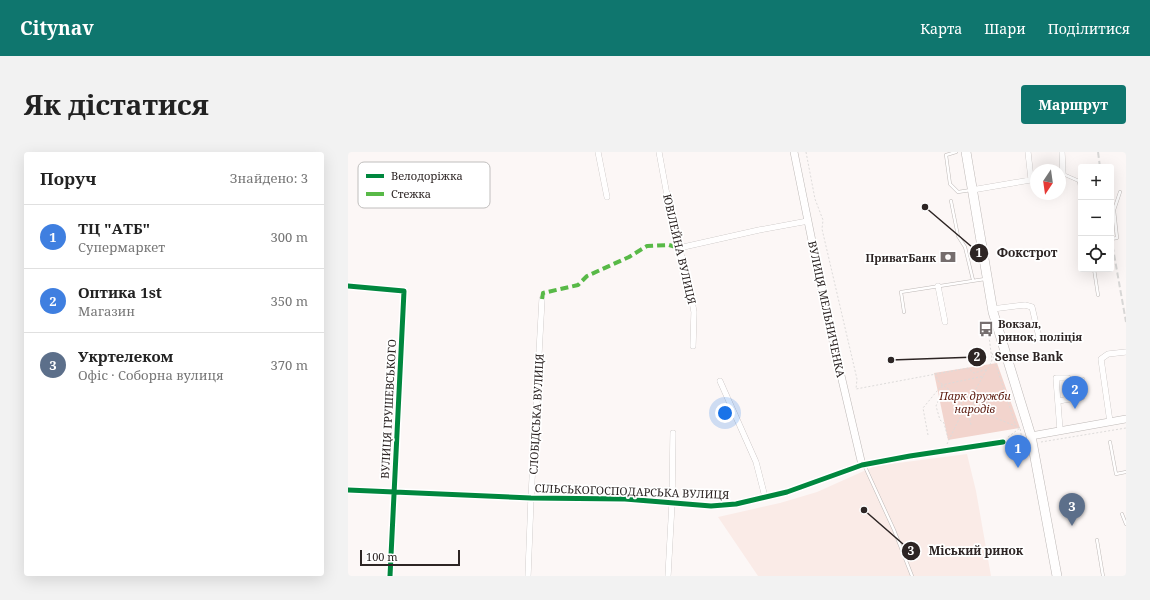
<!DOCTYPE html>
<html lang="uk">
<meta charset="utf-8">
<style>
:root{--surface:#fff;--page:#f2f2f2;--text:#222;--muted:#767676;--line:#e0e0e0;--accent:#0f766e}
body{margin:0;font-family:"Noto Serif",serif;background:var(--page);color:var(--text)}
.controls{position:absolute;right:12px;top:12px;display:grid;overflow:hidden;border-radius:4px;box-shadow:0 4px 16px #0002}
.controls button{width:36px;height:36px;display:grid;place-items:center;padding:0;border:0;border-bottom:1px solid var(--line);background:var(--surface);color:var(--text);font:20px sans-serif}
.compass{position:absolute;left:682px;top:12px;width:36px;height:36px;border-radius:50%;background:var(--surface);box-shadow:0 4px 16px #0002;rotate:193deg}
.scale{position:absolute;left:12px;bottom:10px;width:100px;box-sizing:border-box;padding-left:4px;border:2px solid #2d2524;border-top:0;font-size:11px;line-height:14px;white-space:nowrap;color:#2d2524;-webkit-text-stroke:3px #fff;paint-order:stroke}
.you{position:absolute;left:377px;top:261px;width:14px;height:14px;margin:-10px;border:3px solid #fff;border-radius:50%;background:#1a73e8;box-shadow:0 0 0 6px #1a73e833}
.badge{display:grid;place-items:center;width:26px;height:26px;border-radius:50%;background:var(--accent);color:#fff;font-size:13px;font-weight:700}
.pin{position:absolute;translate:-50% -33px;filter:drop-shadow(0 1px 2px #0008)}
.pin::after{content:'';position:absolute;top:21px;width:14px;height:12px;background:inherit;clip-path:polygon(0 0,100% 0,50% 100%)}
.list{margin:0;padding:0;list-style:none}
h2{display:flex;justify-content:space-between;align-items:center;height:52px;margin:0;padding:0 16px;font-size:17px}
h2 small{font-size:13px;font-weight:400;color:var(--muted)}
.list li{display:grid;grid-template-columns:26px 1fr auto;gap:12px;align-items:center;box-sizing:border-box;height:64px;padding:0 16px;border-top:1px solid var(--line)}
.list b{display:block;font-size:15px;white-space:nowrap}
.list p{margin:0;font-size:13px;white-space:nowrap;color:var(--muted)}
.list em{font-size:13px;font-style:normal;color:var(--muted)}
.icon{flex:none;width:22px;height:22px;fill:none;stroke:currentColor;stroke-width:2;stroke-linecap:round;stroke-linejoin:round}
.map{position:relative;flex:none;width:778px;height:424px;overflow:hidden;border-radius:4px}
header{display:flex;align-items:center;gap:24px;box-sizing:border-box;height:56px;padding:0 20px;background:var(--accent);color:#fff}
header strong{font-size:19px}
nav{display:flex;gap:22px;margin-inline-start:auto;font-size:14px}
.intro{display:flex;align-items:center;justify-content:space-between;box-sizing:border-box;height:96px;padding:0 24px}
h1{margin:0;font-size:28px}
.button{padding:10px 18px;border-radius:4px;background:var(--accent);color:#fff;font-size:14px;font-weight:700}
main{display:flex;gap:24px;padding:0 24px}
aside{flex:1;background:var(--surface);border-radius:4px;box-shadow:0 4px 16px #0002}
.map>svg:first-child{display:block}
</style>
<header>
<strong>Citynav</strong>
<nav><a>Карта</a><a>Шари</a><a>Поділитися</a></nav>
</header>
<div class="intro"><h1>Як дістатися</h1><a class="button">Маршрут</a></div>
<main>
<aside>
<h2>Поруч<small>Знайдено: 3</small></h2>
<ul class="list">
<li><span class="badge" style="background:#3f7fe0">1</span><div><b>ТЦ &quot;АТБ&quot;</b><p>Супермаркет</p></div><em>300 m</em></li>
<li><span class="badge" style="background:#3f7fe0">2</span><div><b>Оптика 1st</b><p>Магазин</p></div><em>350 m</em></li>
<li><span class="badge" style="background:#5c6f8a">3</span><div><b>Укртелеком</b><p>Офіс · Соборна вулиця</p></div><em>370 m</em></li>
</ul>
</aside>
<div class="map">
<svg width="778" height="424" viewBox="0 0 778 424">
<rect width="100%" height="100%" fill="#fcf7f6"/>
<path fill="#faebe7" d="M619,302L628,339L643,424H410L370,365L432,351L469,340L527,314Z"/>
<path fill="#f2d4cd" d="M649,211L672,276L600,288L586,221Z"/>
<g fill="none" stroke-linecap="round" stroke-linejoin="round">
<defs>
<path id="service" d="M608,0L598,3L602,32L610,40L623,38
M715,22L731,29L733,42
M603,49L610,84L617,95L625,128
M763,87L769,86L766,58L772,40
M746,117L750,143
M556,160L553,140L637,127
M762,290L768,322L778,320
M518,317L546,378L564,424
M774,362L778,372
M749,388L755,424"/>
<path id="minor" d="M250,0L259,45
M311,0L321,54L342,138L346,160L345,194
M680,0L683,27
M712,22H715L714,0
M624,38L688,27
M331,96L411,78L460,69
M0,134L56,139L42,424
M590,134L597,170
M644,157L677,153L684,155L691,185
M372,229L408,310L417,345
M710,249L734,245V228
M762,270L753,207L760,202L778,200
M712,278L708,226H720
M0,338L183,346L277,347L363,354L388,352L439,340L514,313L562,304L655,290
M180,424L183,346L194,147
M320,424L324,351L325,281"/>
<path id="tertiary" d="M446,0L480,168L514,313
M683,284L778,267"/>
<path id="primary" d="M618,0L645,160L683,284L709,424"/>
</defs>
<use href="#service" stroke="#beb9b7" stroke-width="3.5"/>
<use href="#minor" stroke="#beb9b7" stroke-width="6"/>
<use href="#tertiary" stroke="#beb9b7" stroke-width="8"/>
<use href="#primary" stroke="#beb9b7" stroke-width="10"/>
<path stroke="#dddbda" stroke-width="1" stroke-dasharray="2 2" stroke-linecap="butt" d="M458,0L467,47L475,68L474,77L509,227L508,237L620,216L626,221L640,217L644,208L639,169
M644,201L668,274
M587,221L590,229L612,246
M594,234V243L591,247L588,254L592,268L596,271L600,286
M624,244L639,217
M644,246L639,242L634,243L633,246L634,250L639,251L643,250L644,246L658,243
M625,250L633,249
M626,257L672,276
M620,259L623,273
M580,283L575,256L594,233L636,224
M660,285L672,276L675,293
M693,290L778,276
M599,292L615,259L612,246L624,245L626,257L615,259
M661,292L671,290L676,293"/>
<use href="#service" stroke="#fffefe" stroke-width="2.5"/>
<use href="#minor" stroke="#fffefe" stroke-width="5.5"/>
<use href="#tertiary" stroke="#fffefe" stroke-width="7"/>
<use href="#primary" stroke="#fffefe" stroke-width="9"/>
<path stroke="#d8d7d6" stroke-width="2" stroke-dasharray="6 3" stroke-linecap="butt" d="M750,0L752,15
M763,85L778,170"/>
<path stroke="#58b947" stroke-width="4" stroke-dasharray="8 4" stroke-linecap="butt" d="M194,147L195,141L230,133L239,124L281,105L299,94L321,93L331,96"/>
<defs>
<path id="cycleway" d="M0,134L56,139L42,424
M0,338L183,346L277,347L363,354L388,352L439,340L514,313L562,304L655,290"/>
</defs>
<use href="#cycleway" stroke="#fff" stroke-width="8"/>
<use href="#cycleway" stroke="#00873e" stroke-width="5"/>
</g>
<defs>
<symbol id="bank-bare" viewBox="-9 -9 18 18"><path d="M-6-4H6V4H-6ZM0-2.3a2.3 2.3 0 1 0 0 4.6a2.3 2.3 0 1 0 0-4.6Z" fill="#756e6e" stroke="#fff" stroke-width="2.5" paint-order="stroke"/></symbol>
<symbol id="bus-bare" viewBox="-9 -9 18 18"><path d="M-5-6H5V4H4V6H2V4H-2V6H-4V4H-5ZM-3.5-4V0h7V-4ZM-3.5 1.2v1.5H-2V1.2ZM2 1.2v1.5H3.5V1.2Z" fill="#756e6e" stroke="#fff" stroke-width="2.5" paint-order="stroke"/></symbol>
</defs>
<g fill-rule="evenodd">
<use href="#bank-bare" x="589" y="94" width="22" height="22"/>
<use href="#bus-bare" x="627" y="166" width="22" height="22"/>
</g>
<g text-anchor="middle" dominant-baseline="central" stroke-width="3.5" stroke-linejoin="round" paint-order="stroke">
<g font-size="11" fill="#2d2524" stroke="#fff">
<text transform="translate(332 97) rotate(77)">ЮВІЛЕЙНА ВУЛИЦЯ</text>
<text transform="translate(479 157) rotate(78)">ВУЛИЦЯ МЕЛЬНИЧЕНКА</text>
<text transform="translate(40 257) rotate(-87)">ВУЛИЦЯ ГРУШЕВСЬКОГО</text>
<text transform="translate(188 262) rotate(-87)">СЛОБІДСЬКА ВУЛИЦЯ</text>
<text transform="translate(284 339) rotate(2)">СІЛЬСЬКОГОСПОДАРСЬКА ВУЛИЦЯ</text>
</g>
<g font-size="11" font-weight="bold" fill="#2d2524" stroke="#fff" text-anchor="end">
<text x="588" y="105">ПриватБанк</text>
<text x="650" y="171" text-anchor="start">Вокзал,<tspan x="650" dy="13">ринок, поліція</tspan></text>
</g>
<g font-size="11" font-style="italic" fill="#5a180c" stroke="#fff">
<text x="627" y="243">Парк дружби<tspan x="627" dy="13">народів</tspan></text>
</g>
</g>
<rect x="10" y="10" width="132" height="46" rx="6" fill="#fff" stroke="#c0bebd" stroke-width="1"/>
<rect x="18" y="22" width="18" height="4" fill="#00873e"/>
<rect x="18" y="40" width="18" height="4" fill="#58b947"/>
<g font-size="11" fill="#2d2524">
<text x="43" y="28">Велодоріжка</text>
<text x="43" y="46">Стежка</text>
</g>
<path fill="none" stroke="#2d2524" stroke-width="1.5" d="M577 55L631 101M543 208L629 205M516 358L563 399"/>
<g fill="#2d2524" stroke="#fff" stroke-width="1.5">
<circle cx="577" cy="55" r="4"/>
<circle cx="543" cy="208" r="4"/>
<circle cx="516" cy="358" r="4"/>
<circle cx="631" cy="101" r="10"/>
<circle cx="629" cy="205" r="10"/>
<circle cx="563" cy="399" r="10"/>
</g>
<g font-size="12" text-anchor="middle" font-weight="bold" fill="#fff">
<text x="631" y="105">1</text>
<text x="629" y="209">2</text>
<text x="563" y="403">3</text>
</g>
<g font-size="12" text-anchor="middle" font-weight="bold" fill="#2d2524" stroke="#fff" stroke-width="3.5" stroke-linejoin="round" paint-order="stroke">
<text x="679" y="105">Фокстрот</text>
<text x="681" y="209">Sense Bank</text>
<text x="628" y="403">Міський ринок</text>
</g>
</svg>
<div class="controls">
<button>+</button>
<button>−</button>
<button><svg class="icon" aria-label="locate" viewBox="0 0 24 24"><circle cx="12" cy="12" r="6"/><path d="M12 2v4M12 18v4M2 12h4M18 12h4"/></svg></button>
</div>
<svg class="compass" viewBox="-18 -18 36 36"><path d="M0-13l5 13h-10z" fill="#e53935"/><path d="M0 13l5-13h-10z" fill="#767676"/></svg>
<div class="scale">100 m</div>
<div class="you"></div>
<div class="pin badge" style="left:670px;top:316px;background:#3f7fe0">1</div>
<div class="pin badge" style="left:727px;top:257px;background:#3f7fe0">2</div>
<div class="pin badge" style="left:724px;top:374px;background:#5c6f8a">3</div>
</div>
</main>
